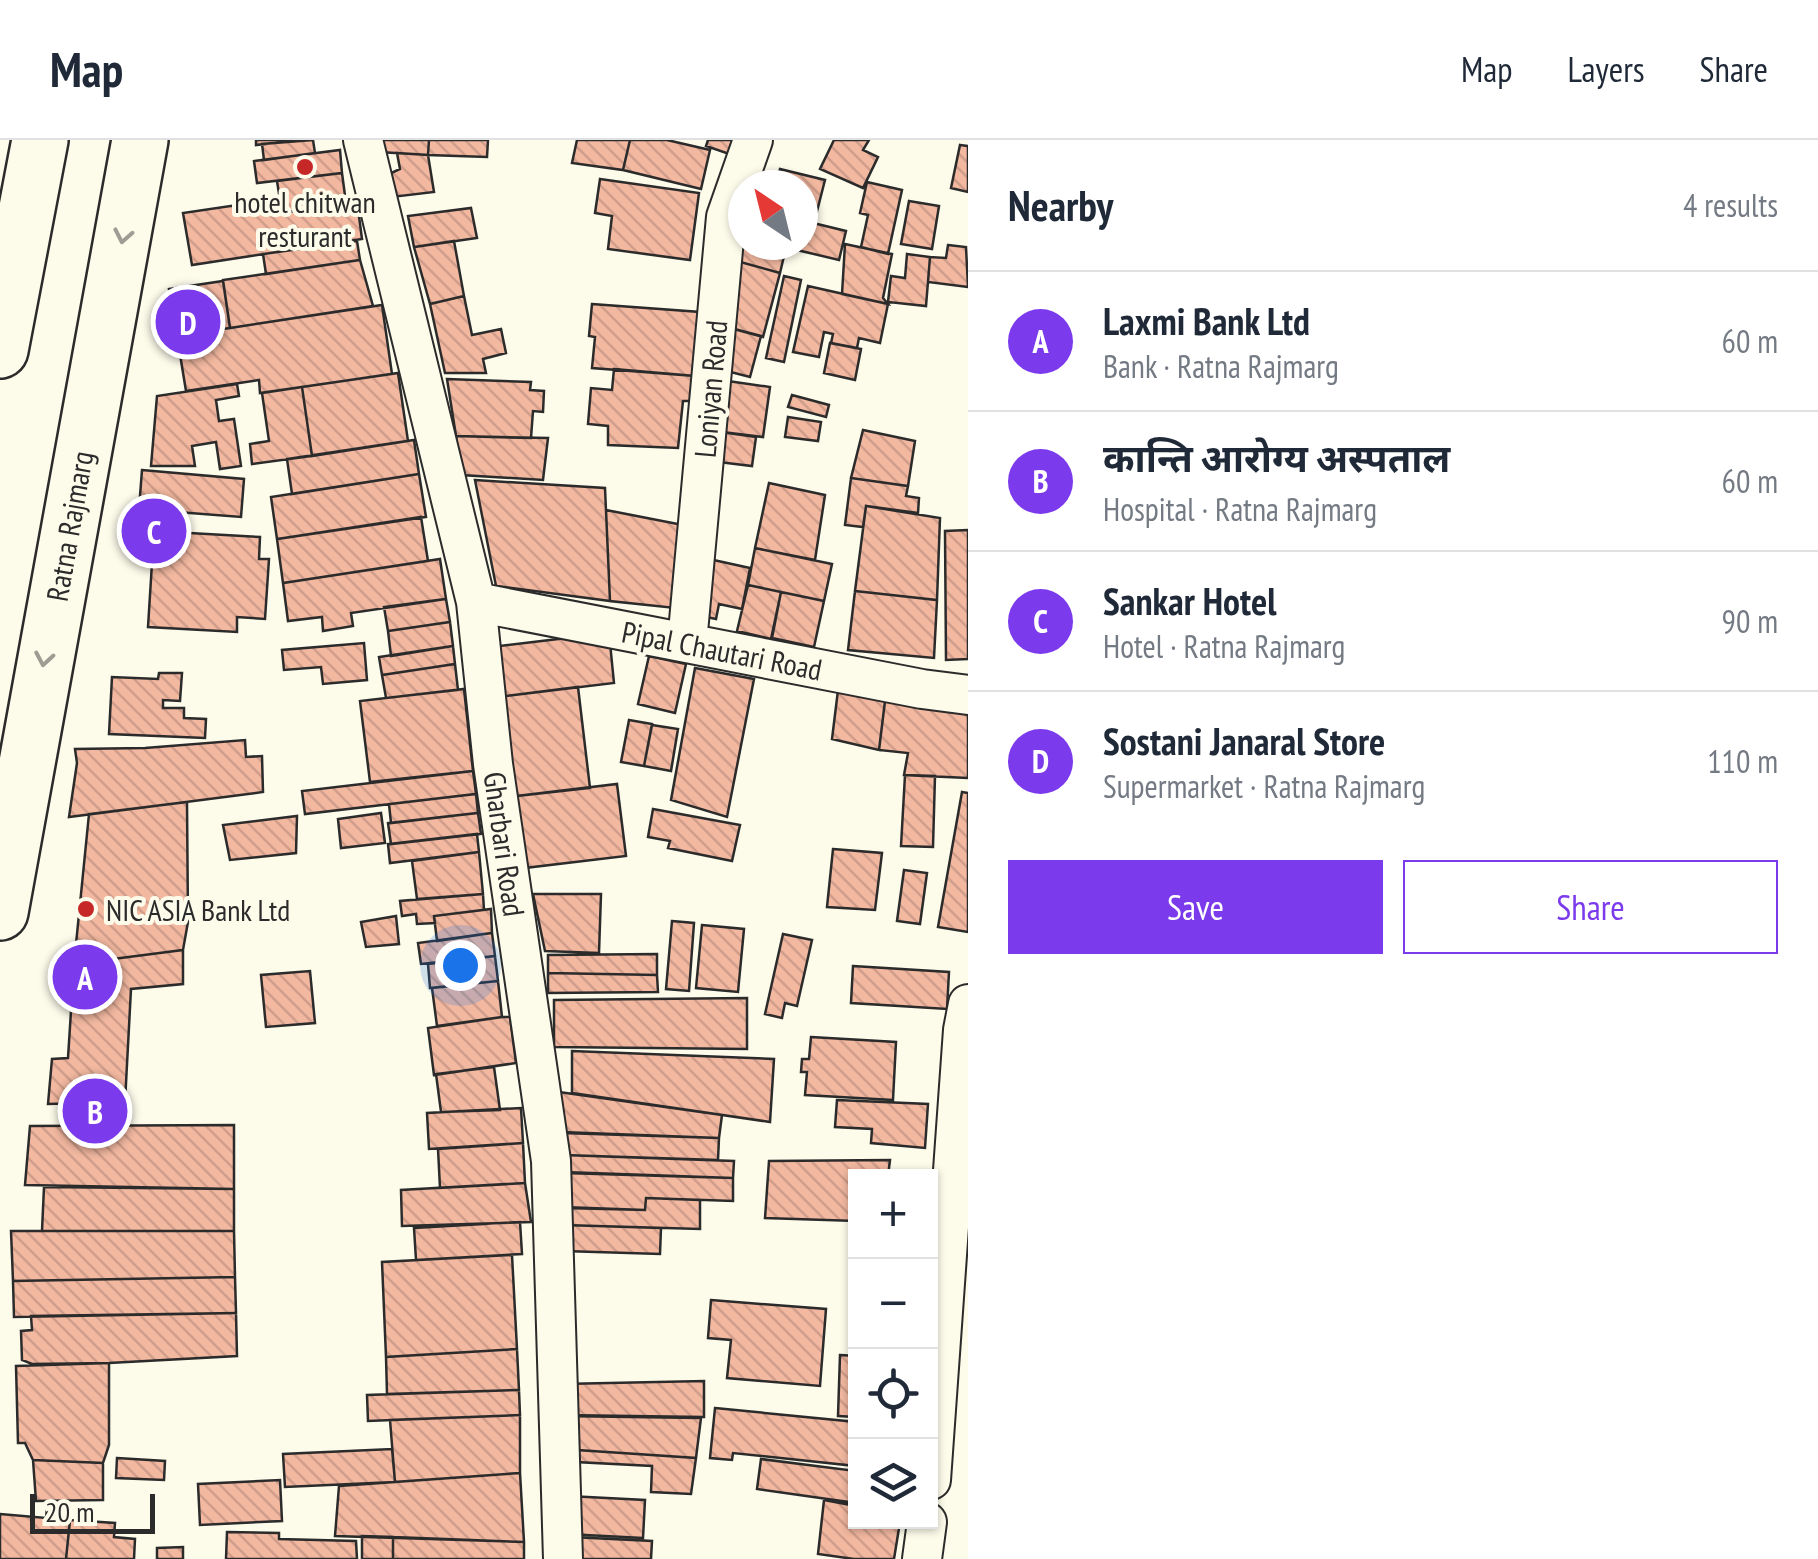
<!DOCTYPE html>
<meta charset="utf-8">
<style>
:root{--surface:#fff;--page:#f2f2f3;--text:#1f2937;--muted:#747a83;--line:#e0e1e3;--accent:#7c3aed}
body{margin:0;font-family:"PT Sans Narrow","Noto Sans Devanagari",sans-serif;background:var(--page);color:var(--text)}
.controls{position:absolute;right:30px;bottom:30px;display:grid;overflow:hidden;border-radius:0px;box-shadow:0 2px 8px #0004}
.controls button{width:90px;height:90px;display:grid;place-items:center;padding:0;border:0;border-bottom:2px solid var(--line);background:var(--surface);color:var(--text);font:50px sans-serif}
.compass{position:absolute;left:728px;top:30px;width:90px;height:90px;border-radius:50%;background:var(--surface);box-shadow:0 2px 8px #0004;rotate:325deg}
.scale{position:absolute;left:30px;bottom:25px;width:125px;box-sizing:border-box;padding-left:10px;border:5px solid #2b2b2b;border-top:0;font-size:28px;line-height:35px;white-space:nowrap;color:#2b2b2b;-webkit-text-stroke:8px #fdfbea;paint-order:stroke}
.you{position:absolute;left:460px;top:825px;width:35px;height:35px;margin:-25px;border:8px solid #fff;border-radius:50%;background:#1a73e8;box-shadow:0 0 0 15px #1a73e833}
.badge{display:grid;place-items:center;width:65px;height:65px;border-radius:50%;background:var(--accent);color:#fff;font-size:32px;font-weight:700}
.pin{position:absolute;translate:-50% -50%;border:5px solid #fff;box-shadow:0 2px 10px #0006}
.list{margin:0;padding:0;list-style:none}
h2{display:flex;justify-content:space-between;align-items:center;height:130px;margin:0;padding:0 40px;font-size:42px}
h2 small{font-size:32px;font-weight:400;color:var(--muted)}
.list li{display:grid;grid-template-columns:65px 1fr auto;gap:30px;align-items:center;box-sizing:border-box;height:140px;padding:0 40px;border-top:2px solid var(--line)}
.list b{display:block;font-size:38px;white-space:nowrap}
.list p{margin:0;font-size:32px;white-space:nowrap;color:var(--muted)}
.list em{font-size:32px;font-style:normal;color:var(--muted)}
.actions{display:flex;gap:20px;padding:30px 40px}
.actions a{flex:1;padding:22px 0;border:2px solid var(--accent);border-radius:0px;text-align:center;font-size:35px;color:var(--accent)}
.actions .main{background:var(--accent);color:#fff}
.icon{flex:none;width:55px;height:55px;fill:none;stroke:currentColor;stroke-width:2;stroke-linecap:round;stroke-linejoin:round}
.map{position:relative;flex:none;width:968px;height:1419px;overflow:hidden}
header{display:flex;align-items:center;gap:60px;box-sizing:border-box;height:140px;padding:0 50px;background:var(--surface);border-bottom:2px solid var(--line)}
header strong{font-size:48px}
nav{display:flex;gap:55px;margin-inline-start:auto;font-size:35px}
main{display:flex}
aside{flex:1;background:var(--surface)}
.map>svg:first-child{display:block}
</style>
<header>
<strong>Map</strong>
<nav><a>Map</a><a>Layers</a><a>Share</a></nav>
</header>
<main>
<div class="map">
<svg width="968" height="1419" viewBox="0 0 968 1419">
<defs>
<pattern id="building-back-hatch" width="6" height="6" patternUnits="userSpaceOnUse" patternTransform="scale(2.5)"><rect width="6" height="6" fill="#f2b8a0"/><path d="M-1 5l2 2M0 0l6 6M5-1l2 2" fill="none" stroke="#d09e8a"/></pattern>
</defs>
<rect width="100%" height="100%" fill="#fdfbea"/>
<path fill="url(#building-back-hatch)" stroke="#2b2b2b" stroke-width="2.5" d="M256,0H301L256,5Z
M313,0L315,13L264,20L262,4Z
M377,0H429L428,15L379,12Z
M429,0H488L487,17L428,15Z
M577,0H630L623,30L572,23Z
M630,0H667L710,10L701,49L623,30Z
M708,0H738L732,15L706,6Z
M834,0H869L863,10L878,17L863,48L820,29Z
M960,5L968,6V52L951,48Z
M340,10L342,33L257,43L254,21Z
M397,13L428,15L434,52L392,57L387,35L400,29Z
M780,29L825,40L814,83L803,80V45H776Z
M342,33L346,63L282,73L277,41Z
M600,39L699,53L690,120L608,109L612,76L595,73Z
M867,42L902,50L888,114L861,107L868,75L860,73Z
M271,60L273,74L357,61L362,99L192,125L183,73Z
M909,61L939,66L932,109L901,104Z
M471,68L477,98L414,107L408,76Z
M805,81L846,91L839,120L797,110L799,105H803Z
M357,101L360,120L266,134L263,114Z
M454,101L464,156L430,164L414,107Z
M738,102L784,116L780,133L733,120Z
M845,104L892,114L883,158L888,164L842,154Z
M948,105L966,107L968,147L928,142L930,117L946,118Z
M907,114L930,117L926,166L888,162L891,136L905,138Z
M360,120L373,166L230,188L223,140Z
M733,120L780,133L763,197L723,186Z
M784,136L801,140L784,222L766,218Z
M223,141L230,188L175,196L169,149Z
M808,146L888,164L880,203L859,198L857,208L831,203L833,194L824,192L819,217L793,212Z
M464,156L472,195L501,189L506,213L483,219L486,233H445L430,164Z
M592,164L700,172L694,236L592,228L595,197L589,196Z
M382,165L392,234L260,253L259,240L186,251L177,196Z
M723,186L761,196L750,237L719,229Z
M830,203L861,209L855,240L824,233Z
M614,229L694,236L692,261H683L678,308L608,305V286L588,284L591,248L612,250Z
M398,233L408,301L312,316L302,247Z
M447,239L531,242L530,250L544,251L543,272L533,271L531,298L456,296Z
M721,240L770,247L763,297L714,291Z
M237,244L239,256L216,260L219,281L234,279L241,326L220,329L216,302L192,306L195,326H151L157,256Z
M302,247L312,316L252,324L250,304L269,301L262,253Z
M792,255L829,265L826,277L788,267Z
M788,277L821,282L818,301L785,297Z
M863,290L915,301L908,346L851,338Z
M714,291L756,297L752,326L710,321Z
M456,296L548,298L543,340L461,335Z
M414,300L419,334L292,354L287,319Z
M142,330L244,339L241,377L139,369Z
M419,334L426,377L277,399L271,357Z
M851,338L908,346L906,356L919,358L918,373L866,366L863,387L845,385Z
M475,340L605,348L610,461L496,446Z
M769,343L825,355L815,420L755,408Z
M866,366L940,378L937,460L855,451Z
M606,370L688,386L675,468L610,461Z
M421,377L428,421L283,443L277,399Z
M968,390V519L946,520L945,391Z
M154,391L260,397L259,419H269L265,479L237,477V492L148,487Z
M755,408L832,424L824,461L748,445Z
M440,419L446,459L351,473L353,486L323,491L322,477L288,481L283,443Z
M709,419L750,428L742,469L719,464L716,479L697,475Z
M748,445L781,452L771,499L737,491Z
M855,451L937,460L934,518L848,510Z
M781,452L824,461L814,507L772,498Z
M446,459L450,482L388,491L384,467Z
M450,482L453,506L391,516L388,491Z
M609,493L614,543L497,557L491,507Z
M364,503L367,540L323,544L321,527L284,530L282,510Z
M453,506L455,524L382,535L379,517Z
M649,516L686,524L675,573L638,564Z
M455,524L458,550L386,558L382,535Z
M695,528L754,539L727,677L671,660Z
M159,533H182L180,561L163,560V568H184V578L206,579L205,598L109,594L112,537L158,539Z
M839,542L886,553L879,610L832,599Z
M578,547L590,648L508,657L497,557Z
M464,549L473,631L370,642L360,561Z
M886,553L968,563V638L904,635L908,613L879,610Z
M629,580L652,584L644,626L621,622Z
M652,585L678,589L671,631L644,626Z
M245,600L246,617L262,616L263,652L69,677L77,623L75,609L145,608Z
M473,631L476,654L305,674L302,651Z
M905,635L935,636L933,707L901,706Z
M617,644L626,716L516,729L508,657Z
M962,652L968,653V792L938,787Z
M476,654L478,673L391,683L389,664Z
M187,662L188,782L183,810L74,824L89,674Z
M653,669L740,685L732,721L668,708L670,701L648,697Z
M381,673L385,703L341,708L338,679Z
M478,673L481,694L391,704L388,683Z
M297,676L296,713L230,720L223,685Z
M477,694L479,712L390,723L388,704Z
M833,709L882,713L875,770L827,767Z
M479,712L483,754L417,759L412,721Z
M904,730L927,733L920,784L897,781Z
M483,754L484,770L434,776L435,783L417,784L416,774L402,776L400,761Z
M533,754H601L599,813L545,811Z
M491,769L492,793L437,801L434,776Z
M396,776L399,804L366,807L361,782Z
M672,781L694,783L689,851L666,849Z
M702,785L744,789L738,852L696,848Z
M492,793L495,816L421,824L418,803Z
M783,794L812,800L797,866L785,863L782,878L765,874Z
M183,810V844L131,849L125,962L48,964L52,919L68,918L74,824Z
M657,814V835L548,833V815Z
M495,816L498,841L430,848L428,824Z
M853,826L949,832L947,869L851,863Z
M310,831L315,883L266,887L261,835Z
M548,833L657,835L658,852L548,853Z
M498,841L502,877L437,886L432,848Z
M747,858V909L554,907V860Z
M502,877H510L516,923L434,935L428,888Z
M811,897L896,902L893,960L805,955L807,932H801L802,919H809Z
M572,911L774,919L770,982L572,953Z
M494,927L500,970L441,972L436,934Z
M559,952L722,975L719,998L561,992Z
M837,960L928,964L925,1008L871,1003L872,989L835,987Z
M521,968L523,1003L429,1009L427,973Z
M234,985V1049L25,1045L30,986Z
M562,993L719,998L718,1020L563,1015Z
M523,1003L525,1043L440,1048L438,1009Z
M563,1015L734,1021L733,1038L563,1032Z
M890,1020L888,1036H856V1081L765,1078L769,1021Z
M563,1033L733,1038V1061L646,1058L645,1070L562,1067Z
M525,1043L531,1082L402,1086L401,1050Z
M44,1047L234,1049V1091H42Z
M646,1058L700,1060V1089L563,1085V1068L645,1070Z
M520,1082L522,1114L416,1120L414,1088Z
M564,1085L661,1088L660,1114L564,1111Z
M11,1091H234L235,1137L13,1141Z
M512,1115L517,1209L386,1217L382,1122Z
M235,1137L236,1173L14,1177L13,1141Z
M711,1160L826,1169L820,1246L727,1238L731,1200L708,1198Z
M236,1173L237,1216L109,1223L32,1224L22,1220L21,1191L32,1190L31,1176Z
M517,1209L519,1250L387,1254L386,1217Z
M840,1215L856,1216V1277L838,1276Z
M109,1223V1305L103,1323L33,1320L25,1303H18L16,1226Z
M704,1241V1277L561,1275L562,1244Z
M519,1250L520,1275L368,1281L367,1255Z
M715,1268L856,1282V1326L733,1313L732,1320L710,1318Z
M520,1275V1333L395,1342L390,1280Z
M560,1276L701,1278L696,1318L577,1310Z
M392,1309L395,1342L285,1347L283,1314Z
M577,1310L696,1318L691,1354L651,1352L652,1326L576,1322Z
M117,1318L165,1321L164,1340L116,1338Z
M761,1319L856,1331V1363L757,1349Z
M33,1320L103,1323V1360L36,1361Z
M520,1333L524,1402L335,1396L339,1346Z
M280,1340L282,1381L200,1385L198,1344Z
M568,1356L645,1360L643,1398L566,1394Z
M824,1360L856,1366V1382H900L894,1419H854L818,1414Z
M47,1368L71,1371L66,1419H0V1374L46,1378Z
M70,1380L115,1383L114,1397L135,1399L134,1419H66Z
M227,1392L279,1393V1399L356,1401L357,1419H226Z
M362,1396L393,1397V1419H362Z
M393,1397L524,1402V1419H393Z
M571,1397L652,1401L651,1419H570Z
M183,1407V1419H157V1408Z"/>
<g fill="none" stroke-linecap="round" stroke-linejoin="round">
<defs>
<path id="minor" d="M363,0L476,462L493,624L551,1021L563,1419
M476,462L922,549L968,555
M687,503L726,77L753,0
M931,1340L963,890L968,864
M922,1419L927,1382"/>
<path id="trunk" d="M0,210L40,0
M0,772L140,0"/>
</defs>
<use href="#minor" stroke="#2b2b2b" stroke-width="42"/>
<use href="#trunk" stroke="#2b2b2b" stroke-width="60"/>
<use href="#minor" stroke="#fdfbea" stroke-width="38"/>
<use href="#trunk" stroke="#fdfbea" stroke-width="55"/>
</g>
<defs><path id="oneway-chevron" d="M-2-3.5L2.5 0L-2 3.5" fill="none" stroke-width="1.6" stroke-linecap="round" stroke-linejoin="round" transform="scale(2.5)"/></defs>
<g stroke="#9e9d94">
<use href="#oneway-chevron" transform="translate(123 96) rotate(101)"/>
<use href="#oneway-chevron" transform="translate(44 519) rotate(100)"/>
</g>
<g fill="#c62828" stroke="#fdfbea" stroke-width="4">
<circle cx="305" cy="27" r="10"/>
<circle cx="86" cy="769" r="10"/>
</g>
<g text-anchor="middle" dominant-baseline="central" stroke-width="8" stroke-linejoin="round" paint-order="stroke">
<g font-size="30" fill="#2b2b2b" stroke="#fdfbea">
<text x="305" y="61">hotel chitwan<tspan x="305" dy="34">resturant</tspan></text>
<text x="106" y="769" text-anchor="start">NIC ASIA Bank Ltd</text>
</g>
<g font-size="30" fill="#2b2b2b" stroke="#fdfbea">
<text transform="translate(710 249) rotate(-85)">Loniyan Road</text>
<text transform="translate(69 386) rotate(-80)">Ratna Rajmarg</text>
<text transform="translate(722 510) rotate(11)">Pipal Chautari Road</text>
<text transform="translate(505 704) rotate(82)">Gharbari Road</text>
</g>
</g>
</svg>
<div class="controls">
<button>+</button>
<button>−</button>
<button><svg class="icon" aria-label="locate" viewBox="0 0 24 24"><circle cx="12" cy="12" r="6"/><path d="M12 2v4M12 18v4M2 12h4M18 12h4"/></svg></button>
<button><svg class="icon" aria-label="layers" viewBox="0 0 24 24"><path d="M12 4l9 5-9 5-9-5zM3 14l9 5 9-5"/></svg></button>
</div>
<svg class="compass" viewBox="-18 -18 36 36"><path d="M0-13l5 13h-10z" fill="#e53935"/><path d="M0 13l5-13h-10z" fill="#747a83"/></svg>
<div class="scale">20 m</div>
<div class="you"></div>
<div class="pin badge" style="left:85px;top:837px">A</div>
<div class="pin badge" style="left:95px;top:971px">B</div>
<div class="pin badge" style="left:154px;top:391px">C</div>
<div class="pin badge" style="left:188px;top:182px">D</div>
</div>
<aside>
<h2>Nearby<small>4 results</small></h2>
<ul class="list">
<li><span class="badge">A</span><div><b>Laxmi Bank Ltd</b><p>Bank · Ratna Rajmarg</p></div><em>60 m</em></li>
<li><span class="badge">B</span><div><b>कान्ति आराेग्य अस्पताल</b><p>Hospital · Ratna Rajmarg</p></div><em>60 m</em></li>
<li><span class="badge">C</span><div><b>Sankar Hotel</b><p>Hotel · Ratna Rajmarg</p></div><em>90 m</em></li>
<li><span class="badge">D</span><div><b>Sostani Janaral Store</b><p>Supermarket · Ratna Rajmarg</p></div><em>110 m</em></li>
</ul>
<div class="actions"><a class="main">Save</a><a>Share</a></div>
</aside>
</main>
